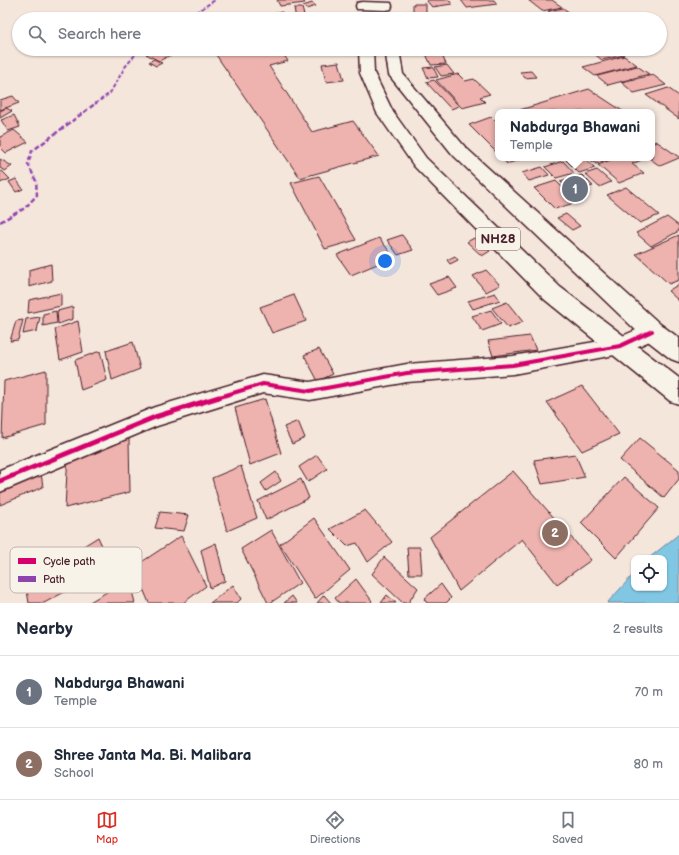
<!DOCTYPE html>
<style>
:root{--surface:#fff;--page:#f2f2f3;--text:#1f2937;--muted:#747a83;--line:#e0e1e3;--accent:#d93025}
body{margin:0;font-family:"Balsamiq Sans",sans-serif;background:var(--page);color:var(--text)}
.controls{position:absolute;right:12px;bottom:12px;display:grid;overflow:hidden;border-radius:8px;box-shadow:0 1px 3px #0004}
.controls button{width:36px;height:36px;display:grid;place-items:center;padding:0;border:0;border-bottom:1px solid var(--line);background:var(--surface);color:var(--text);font:20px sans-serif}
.you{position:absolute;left:385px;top:261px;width:14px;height:14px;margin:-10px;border:3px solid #fff;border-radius:50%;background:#1a73e8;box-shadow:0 0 0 6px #1a73e833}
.badge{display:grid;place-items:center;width:26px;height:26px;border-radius:50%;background:var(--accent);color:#fff;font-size:13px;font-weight:700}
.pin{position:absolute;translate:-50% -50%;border:2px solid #fff;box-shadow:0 1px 4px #0006}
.popup{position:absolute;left:495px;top:109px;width:160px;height:52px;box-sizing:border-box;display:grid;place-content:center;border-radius:8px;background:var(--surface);filter:drop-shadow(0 1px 3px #0005);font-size:13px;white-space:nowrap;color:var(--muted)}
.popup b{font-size:15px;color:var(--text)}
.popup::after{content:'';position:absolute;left:50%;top:100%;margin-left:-8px;border:8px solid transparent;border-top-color:var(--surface)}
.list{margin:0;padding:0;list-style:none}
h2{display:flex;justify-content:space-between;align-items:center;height:52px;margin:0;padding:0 16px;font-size:17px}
h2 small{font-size:13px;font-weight:400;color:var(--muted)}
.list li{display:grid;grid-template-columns:26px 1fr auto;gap:12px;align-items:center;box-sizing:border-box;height:72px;padding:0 16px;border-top:1px solid var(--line)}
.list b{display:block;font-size:15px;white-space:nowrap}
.list p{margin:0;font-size:13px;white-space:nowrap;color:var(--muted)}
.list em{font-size:13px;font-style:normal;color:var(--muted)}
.icon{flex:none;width:22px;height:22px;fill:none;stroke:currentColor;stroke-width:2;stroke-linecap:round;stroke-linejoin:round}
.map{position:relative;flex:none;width:679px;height:603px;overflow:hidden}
.search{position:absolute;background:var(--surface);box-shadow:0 1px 3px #0004;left:12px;right:12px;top:12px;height:44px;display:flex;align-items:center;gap:10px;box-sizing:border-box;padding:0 14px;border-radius:22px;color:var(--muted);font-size:15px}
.sheet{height:196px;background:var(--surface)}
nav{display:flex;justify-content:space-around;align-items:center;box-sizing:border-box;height:56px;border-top:1px solid var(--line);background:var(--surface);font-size:11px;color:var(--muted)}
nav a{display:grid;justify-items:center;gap:2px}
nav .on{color:var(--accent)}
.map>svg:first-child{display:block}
</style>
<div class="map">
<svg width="679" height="603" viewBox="0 0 679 603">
<rect width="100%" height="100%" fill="#f5e6dc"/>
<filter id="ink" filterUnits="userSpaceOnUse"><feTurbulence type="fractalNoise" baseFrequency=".025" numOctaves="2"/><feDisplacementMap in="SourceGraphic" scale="8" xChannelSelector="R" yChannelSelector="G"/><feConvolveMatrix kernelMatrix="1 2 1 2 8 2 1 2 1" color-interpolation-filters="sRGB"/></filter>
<g filter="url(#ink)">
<path fill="#81c7e3" stroke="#6b8499" d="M679,534V603H607L634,574V588H664V558H649Z"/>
<path fill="#eeb3ae" stroke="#4a1f2b" d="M277,0H303L305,3L280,6Z
M426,0H449L452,4L432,7Z
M461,0H494L497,4L467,8Z
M528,0H552L562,7L542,11Z
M312,3L316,6L306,9L303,6Z
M413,4H426V14L413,13Z
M294,8H302L305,19H296Z
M563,8L576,17L558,19L548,11Z
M282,12L287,19H270L268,15Z
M157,49H160L171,55L159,61L146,54Z
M212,49H288L281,51L288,61L269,66L312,132L353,121L379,156L300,178Z
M425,49H447L448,52L426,53Z
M588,49H617L624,55L602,60Z
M441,53L446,64L431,65L426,54Z
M624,56L637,65L595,76L583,67Z
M154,59L162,63L156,66L149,62Z
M339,62L344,80L326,82L322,64Z
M447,65L454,74L441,76L435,67Z
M637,66L649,74L608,85L597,76Z
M433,67L438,77L428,78L423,68Z
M531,71L536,77L525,78L520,72Z
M458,74L465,81L474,79L490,94L480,97L485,102L462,108L436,80Z
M653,75L666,85L634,93L621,82Z
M434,80L459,106L451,109L426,82Z
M668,88L679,96V119L646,95Z
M589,89L624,112H513Z
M13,96L19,103L0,110V100Z
M6,108L12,111L0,118V111Z
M14,115L20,127L8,131L1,120Z
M491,117L498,124V154L469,125Z
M14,130L28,142L6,153L0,147V137Z
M656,141L679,157V158L660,166L649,158H652V143Z
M502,158H524L507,164Z
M568,158H584L595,168L579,173L565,159Z
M588,158H612L596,164Z
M615,158H646L632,164L644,173L619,183L598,165Z
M0,159L12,166L5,171L0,168Z
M563,161L574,173L556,178L545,167Z
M542,167L549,175L529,181L522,173Z
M597,170L611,182L599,187L585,174Z
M2,171L10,179L0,183V172Z
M582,175L593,186L570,192L560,181Z
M319,176L356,240L325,249L291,183Z
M16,179L23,189L16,192L9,182Z
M556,181L577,202L555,209L534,188Z
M626,187L659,215L640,223L607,195Z
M566,214L580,226L572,230L557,218Z
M667,217L679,226V231L651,246L636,233Z
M402,235L413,250L398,255L387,240Z
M679,235V280L669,284L636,254Z
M379,238L394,257L351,275L337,255Z
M474,238L490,251L482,256L467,242Z
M455,256L458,260L450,264L447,260Z
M51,264L52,281L29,287V270Z
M486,270L500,285L486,292L473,276Z
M449,277L457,288L437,295L429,284Z
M679,284V301L668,291Z
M61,293V306L28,313L29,300Z
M495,293L500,300L473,309L468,301Z
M294,295L306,321L272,333L260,307Z
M507,302L523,322L508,328L492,308Z
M73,307V319L58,324L57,311Z
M491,310L501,324L482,331L472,316Z
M56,311L57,323L43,326V314Z
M40,317L37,331L23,334L26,319Z
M23,320L18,340L10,341L16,321Z
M78,321L83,352L60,360L55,329Z
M530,336L536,350L493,356L488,341Z
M133,342L140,369L112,380L106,351Z
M319,349L333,374L318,381L304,355Z
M100,351L107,380L81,390L75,360Z
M46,370V425L2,438L4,381Z
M582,386L619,434L582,451L547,402Z
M265,399L281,453L250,465L235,408Z
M298,421L305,438L292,444L284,427Z
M640,438L679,470V479L664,498L620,460Z
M129,439L130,492L65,508L68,454Z
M575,454L585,477L542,484L534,460Z
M317,455L327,469L308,482L299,467Z
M241,466L257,518L227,531L212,478Z
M513,471L591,560L557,584L522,539L459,591L430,537Z
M276,472L281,481L266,491L261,483Z
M41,473L43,487L0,505V490Z
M624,477L659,508L616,558L581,523Z
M301,479L309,498L266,520L258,501Z
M365,510L392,542L368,562L357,543L347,546L330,529Z
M160,512L189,515L184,531L155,528Z
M314,518L350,570L315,599L280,544Z
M271,530L300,583L270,603H268L241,549Z
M181,536L206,586L183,603H149L134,567Z
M98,537L113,570L97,582L82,547Z
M216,543L225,581L210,588L201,550Z
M76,546L85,581L44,603H29L24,573Z
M407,547H420L422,574H409Z
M384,557L418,588L408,603H403L372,574Z
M129,579L135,603H88Z
M356,579L372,601L370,603H339L335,598Z
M441,584L451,598L446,603H427L424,599Z
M233,585L241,599L237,603H210Z
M324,595L331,603H317Z
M387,595L396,603H381Z
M292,596L297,603H284Z"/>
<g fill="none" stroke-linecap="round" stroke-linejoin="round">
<defs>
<path id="minor" d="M652,323L659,325L661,331L659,337L620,354L513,374L407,382L310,400L263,393L157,426L0,492V470L155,407L263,375L310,382L407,364L513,356L618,338Z"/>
<path id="trunk" d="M362,2L391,3L392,6L391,9L386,10L357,9L356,6L357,3Z
M359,49H373L374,73L393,112L426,158L560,287L679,378V404L670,401L544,299L414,166L377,113L360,73Z
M385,49H399L403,74L465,147L660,324L679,338V362L671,359L644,338L453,155L389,75Z"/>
</defs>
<use href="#minor" stroke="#4a1f2b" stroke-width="3"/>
<use href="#trunk" stroke="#4a1f2b" stroke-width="3"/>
<use href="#minor" fill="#f7f3e8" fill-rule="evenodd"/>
<use href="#trunk" fill="#f7f3e8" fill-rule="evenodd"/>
<path stroke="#8e44ad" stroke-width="2" stroke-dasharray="4 2" stroke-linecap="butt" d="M186,19L215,0
M95,104L110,93L125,67L140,49"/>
<path stroke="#8e44ad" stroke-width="2.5" stroke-dasharray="5 2.5" stroke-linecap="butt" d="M0,222L25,208L37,195L36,181L28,164L32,151L96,103"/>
<defs>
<path id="cycleway-far1" d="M216,398L263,384L310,391L407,373L513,365L620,346L652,331"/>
<path id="cycleway" d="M0,481L155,417L219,397"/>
</defs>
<use href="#cycleway-far1" stroke="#f7f3e8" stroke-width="6"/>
<use href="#cycleway" stroke="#f7f3e8" stroke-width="8"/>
<use href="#cycleway-far1" stroke="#d6006c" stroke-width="4"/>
<use href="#cycleway" stroke="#d6006c" stroke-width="5"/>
</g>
</g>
<g text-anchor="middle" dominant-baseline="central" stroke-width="3.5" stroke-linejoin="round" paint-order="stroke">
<rect fill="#f7f3e8" stroke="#7e5f64" stroke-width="1" x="476" y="228" width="44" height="22" rx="3"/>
<g font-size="13" font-weight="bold" fill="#4a1f2b">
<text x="498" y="239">NH28</text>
</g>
</g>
<rect x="10" y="547" width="132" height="46" rx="6" fill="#f7f3e8" stroke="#c3b3af" stroke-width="1"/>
<rect x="18" y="558" width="18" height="6" fill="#d6006c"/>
<rect x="18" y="576" width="18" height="6" fill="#8e44ad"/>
<g font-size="11" fill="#4a1f2b">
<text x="43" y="565">Cycle path</text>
<text x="43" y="583">Path</text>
</g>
</svg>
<div class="controls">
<button><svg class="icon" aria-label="locate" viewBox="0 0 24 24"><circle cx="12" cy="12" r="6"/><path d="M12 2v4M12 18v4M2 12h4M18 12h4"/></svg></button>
</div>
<div class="you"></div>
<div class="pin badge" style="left:575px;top:189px;background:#6b7280">1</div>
<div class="popup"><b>Nabdurga Bhawani</b>Temple</div>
<div class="pin badge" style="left:555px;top:533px;background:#8d6e63">2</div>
<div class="search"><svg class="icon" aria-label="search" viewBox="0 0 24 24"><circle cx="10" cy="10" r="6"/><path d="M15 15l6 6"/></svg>Search here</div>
</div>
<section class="sheet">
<h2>Nearby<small>2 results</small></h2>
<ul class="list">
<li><span class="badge" style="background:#6b7280">1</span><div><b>Nabdurga Bhawani</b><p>Temple</p></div><em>70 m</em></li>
<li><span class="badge" style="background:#8d6e63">2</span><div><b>Shree Janta Ma. Bi. Malibara</b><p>School</p></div><em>80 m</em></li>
</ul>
</section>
<nav>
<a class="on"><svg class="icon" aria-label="map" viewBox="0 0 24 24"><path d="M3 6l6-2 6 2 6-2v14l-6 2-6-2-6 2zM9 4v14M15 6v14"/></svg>Map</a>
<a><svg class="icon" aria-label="directions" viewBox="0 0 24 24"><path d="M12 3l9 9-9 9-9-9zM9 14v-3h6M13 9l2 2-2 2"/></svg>Directions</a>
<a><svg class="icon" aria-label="saved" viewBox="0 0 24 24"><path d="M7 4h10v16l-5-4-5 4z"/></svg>Saved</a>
</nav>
